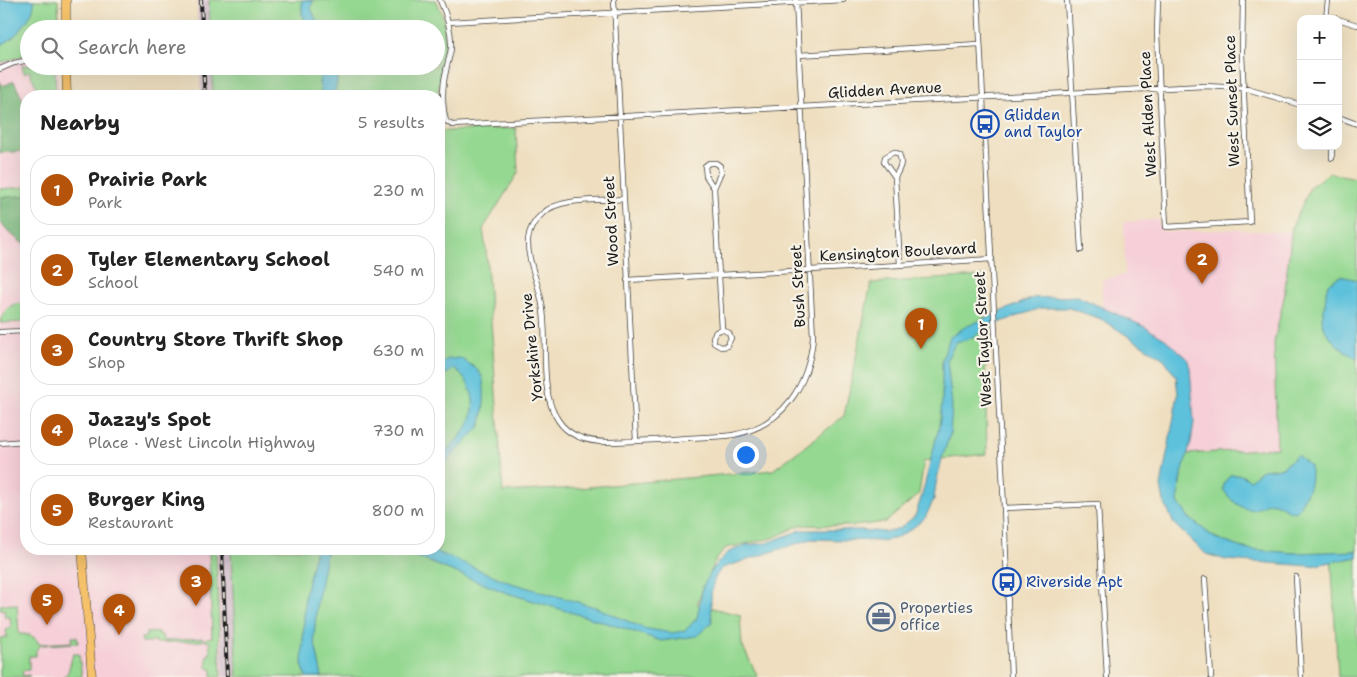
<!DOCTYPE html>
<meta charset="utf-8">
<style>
:root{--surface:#fff;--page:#f2f2f2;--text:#222;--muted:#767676;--line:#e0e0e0;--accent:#b45309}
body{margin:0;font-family:"Shantell Sans",sans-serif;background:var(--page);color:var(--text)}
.controls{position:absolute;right:15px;top:15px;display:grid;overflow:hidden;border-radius:10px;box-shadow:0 5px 20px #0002}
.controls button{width:45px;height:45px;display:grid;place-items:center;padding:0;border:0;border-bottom:1px solid var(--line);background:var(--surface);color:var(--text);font:25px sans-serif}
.you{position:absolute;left:745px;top:454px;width:18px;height:18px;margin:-12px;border:4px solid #fff;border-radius:50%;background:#1a73e8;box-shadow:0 0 0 8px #1a73e833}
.badge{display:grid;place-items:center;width:32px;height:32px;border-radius:50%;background:var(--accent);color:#fff;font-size:16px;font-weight:700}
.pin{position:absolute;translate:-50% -41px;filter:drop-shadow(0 1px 2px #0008)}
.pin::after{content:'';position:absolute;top:26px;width:18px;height:15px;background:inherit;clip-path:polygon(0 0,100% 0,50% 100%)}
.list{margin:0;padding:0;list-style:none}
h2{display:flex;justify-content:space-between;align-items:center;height:65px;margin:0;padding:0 20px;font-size:21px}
h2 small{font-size:16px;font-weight:400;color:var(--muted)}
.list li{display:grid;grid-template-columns:32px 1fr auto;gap:15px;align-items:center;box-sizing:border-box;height:70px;margin:0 10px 10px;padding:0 10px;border:1px solid var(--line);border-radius:20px}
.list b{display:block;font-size:19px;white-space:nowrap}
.list p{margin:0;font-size:16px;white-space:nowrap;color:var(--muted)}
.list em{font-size:16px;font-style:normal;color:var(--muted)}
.icon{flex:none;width:28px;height:28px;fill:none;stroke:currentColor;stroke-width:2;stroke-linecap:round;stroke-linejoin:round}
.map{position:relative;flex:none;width:1357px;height:677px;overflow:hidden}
.search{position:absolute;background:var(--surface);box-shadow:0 5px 20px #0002;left:20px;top:20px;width:425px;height:55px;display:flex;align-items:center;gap:12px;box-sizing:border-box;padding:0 18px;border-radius:28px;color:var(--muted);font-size:19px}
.panel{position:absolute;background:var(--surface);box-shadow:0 5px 20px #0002;left:20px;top:90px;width:425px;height:465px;border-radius:20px}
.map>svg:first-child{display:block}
</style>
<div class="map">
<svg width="1357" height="677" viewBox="0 0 1357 677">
<rect width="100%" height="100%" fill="#f7f3e8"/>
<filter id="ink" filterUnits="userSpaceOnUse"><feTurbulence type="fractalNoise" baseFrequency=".02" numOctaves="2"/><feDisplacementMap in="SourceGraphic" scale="10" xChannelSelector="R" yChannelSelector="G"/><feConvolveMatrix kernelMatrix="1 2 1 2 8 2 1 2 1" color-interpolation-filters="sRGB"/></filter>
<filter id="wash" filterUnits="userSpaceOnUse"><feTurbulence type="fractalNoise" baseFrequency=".0096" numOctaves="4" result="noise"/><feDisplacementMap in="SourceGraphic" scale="20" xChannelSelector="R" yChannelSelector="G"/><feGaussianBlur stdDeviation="1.12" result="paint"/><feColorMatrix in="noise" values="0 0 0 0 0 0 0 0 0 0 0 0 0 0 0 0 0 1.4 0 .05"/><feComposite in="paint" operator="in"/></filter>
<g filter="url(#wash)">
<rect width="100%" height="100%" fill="#efdfc0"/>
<path fill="#f6cfd8" d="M0,0L29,29V66H59V96H26V549H218L223,677H0Z
M1158,219L1162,231L1171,232L1240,229L1252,231L1291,232L1284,298L1274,342L1277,448L1187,454L1194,422L1187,358L1165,339L1145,327L1102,308V280L1125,275L1124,222Z"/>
<path fill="#d1bdca" d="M197,0H209L210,29H198Z
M200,66H212L213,96H201Z
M218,549H231L237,677H223Z"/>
<path fill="#94d891" stroke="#587a56" d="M0,0H58L59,29H29V54L0,63Z
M209,0H436C453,31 442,63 437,96H213L212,66H436V29H210Z
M22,65L51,66L55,69L56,96H41L29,71L24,73Z
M439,125L442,131H447L516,128L518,173L483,229L486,250L503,492L579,488L773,470L812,441L844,416L871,283L983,276L987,454L924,461L919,494L886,522L854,526L800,525L773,538L726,548L716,559L697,604L740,615L742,645L758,677H237L231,549H439Z
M1329,173L1357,178V677H1338L1331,553C1287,554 1239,557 1201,528C1192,520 1184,514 1178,503L1180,481L1187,454L1277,448L1274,342L1284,298L1292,227L1311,186Z
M26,187V196L0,197V189Z
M18,303L26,305V322L0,323C3,312 7,306 18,303Z
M209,549H216L221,677H212V669H209L207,667V655L210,654V642L205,641V639L212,637Z
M17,604L19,634C27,634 35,635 39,644L72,642V637H77L78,643L41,645L36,650V656H29V670L22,671L23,676L29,675V677H0V638L7,637L6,629L11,628L10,617H5L4,609H0V605Z
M159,632V635H162L163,641L203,638V641L156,643L155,639V642H142L141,638L146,637V633Z
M73,654H79L82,677H64L68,672Z"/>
<path fill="#77b87b" stroke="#4a6a4c" d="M0,81L3,86L14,81L26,107V151L0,153Z
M26,196V246L7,231L0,222V197Z"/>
<path fill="#5dc1db" stroke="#3c6e7c" d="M0,0H34C36,15 14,41 0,45Z
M302,0H313L311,8L320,29H309L302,14Z
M323,66H337V84L333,96H322L319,82Z
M1341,276L1357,280V359C1344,352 1323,336 1322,319C1322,314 1325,309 1325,304C1327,288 1324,284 1341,276Z
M1077,296L1145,327L1165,339L1187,358L1190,368L1194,422L1191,442L1180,481L1178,502L1189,518L1215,538L1245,549L1295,553L1357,551V557L1311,566L1226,560L1206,554L1174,524L1164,502L1161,486L1178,395L1176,376L1164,359L1101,319L1069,308H1041L1001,322L968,339L956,342L947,359L952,406L950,435L943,455L936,483L934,499L925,518L910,530L894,539L878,541L811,539L722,568C708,583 711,603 712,622L697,636L661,641L626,629L504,592L397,549H430L511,583L598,608L643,628L671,633L685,631L697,618L703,586L714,567L727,553L746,545L767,543L801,530H860L885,532L900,528L915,516L922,495L939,427L942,402V360L950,337L965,327L1033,298Z
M461,358C466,363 476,367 480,373C487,382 484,416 480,426L439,470V458C461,437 484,417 468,384C465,379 459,373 455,368L439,379V365L448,359Z
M1297,455L1310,466C1312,480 1311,486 1304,498C1300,503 1301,507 1296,512C1287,512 1282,505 1274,503C1266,501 1262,507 1255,509C1243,512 1229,499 1223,489L1225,482L1230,475H1241L1250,480L1260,471L1268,469H1275L1283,467Z
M316,549H327L317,603L314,638L322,677H306L302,664L305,594Z"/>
</g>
<g filter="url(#ink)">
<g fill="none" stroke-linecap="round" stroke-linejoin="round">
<defs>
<path id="minor" d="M440,0C447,16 452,31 451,48C450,57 447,63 446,71C442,86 442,106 446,121L452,125L1204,86L1244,88L1301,105
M614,0L636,441
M978,0L1004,508L1011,677
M1067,0L1081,250
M1158,0L1157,33L1166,227L1250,222L1242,54L1243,0
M1326,15L1338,19
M1326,19L1328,0
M1338,19L1357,25
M449,22L843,0
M799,55L979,44
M0,69L14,63L29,60
M1338,117L1357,124
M1332,146V158
M895,177L884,162L885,157L894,152L899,154C903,163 900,168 895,177L900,265
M714,188L706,176L705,166L709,163H716L720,166L721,172L714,188L722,329L716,332L713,337L714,343L721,347L727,346L731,338L729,333L722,329
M623,199C599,201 559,197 542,214C534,221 529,230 528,240C527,261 539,283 542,304C549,339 538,391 558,420C569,437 588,442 608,442C634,441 661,440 687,438C702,437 718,437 733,435C783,426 809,385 813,337L796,0
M627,280L900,265L992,259
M0,332L26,331
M0,443L26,441
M1004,508L1098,504L1107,677
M1296,577L1301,677
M1205,579L1211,677"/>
<path id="primary" d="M66,0V29
M66,66L67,96
M82,549L92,677"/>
</defs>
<use href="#minor" stroke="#3c3935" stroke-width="6"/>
<use href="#primary" stroke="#3c3935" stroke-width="9"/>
<use href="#minor" stroke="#fff" stroke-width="4.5"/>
<use href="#primary" stroke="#f5c16b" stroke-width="8"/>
<defs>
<path id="rail" d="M201,0L202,29
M203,66L205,96
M222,549L227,677"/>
</defs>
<use href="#rail" stroke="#1c1c1c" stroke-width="4"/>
<use href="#rail" stroke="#f7f3e8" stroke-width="2" stroke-dasharray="5.5" stroke-linecap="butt"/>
</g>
</g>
<defs>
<symbol id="bus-ring" viewBox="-11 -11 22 22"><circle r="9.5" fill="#f7f3e8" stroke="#1a4fb4" stroke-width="1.5"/><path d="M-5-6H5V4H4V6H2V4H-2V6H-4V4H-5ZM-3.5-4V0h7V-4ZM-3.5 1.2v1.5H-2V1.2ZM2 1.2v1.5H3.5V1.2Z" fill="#1a4fb4"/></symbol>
<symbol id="office-ring" viewBox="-11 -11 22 22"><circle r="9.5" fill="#f7f3e8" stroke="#5c6f8a" stroke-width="1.5"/><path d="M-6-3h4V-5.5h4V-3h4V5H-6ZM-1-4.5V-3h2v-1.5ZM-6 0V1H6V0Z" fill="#5c6f8a"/></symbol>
</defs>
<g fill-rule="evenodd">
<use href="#bus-ring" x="969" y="108" width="32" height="32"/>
<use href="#bus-ring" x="991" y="566" width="32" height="32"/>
<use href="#office-ring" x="865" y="601" width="32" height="32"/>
</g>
<g text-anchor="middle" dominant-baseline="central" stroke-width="4.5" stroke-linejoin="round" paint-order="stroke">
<g font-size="15" fill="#1c1c1c" stroke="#f7f3e8">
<text transform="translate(885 90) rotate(-3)">Glidden Avenue</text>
<text transform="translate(1232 101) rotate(-92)">West Sunset Place</text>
<text transform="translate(1148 114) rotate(-93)">West Alden Place</text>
<text transform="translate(611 221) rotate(-93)">Wood Street</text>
<text transform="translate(898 252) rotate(-3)">Kensington Boulevard</text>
<text transform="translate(798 286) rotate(-93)">Bush Street</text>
<text transform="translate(983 339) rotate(-93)">West Taylor Street</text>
<text transform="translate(532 347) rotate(-96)">Yorkshire Drive</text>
</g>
<g font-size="15" fill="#164399" stroke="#f7f3e8" text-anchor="start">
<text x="1004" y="115">Glidden<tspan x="1004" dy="17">and Taylor</tspan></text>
<text x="1026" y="582">Riverside Apt</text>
</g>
<g font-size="15" fill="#4e5e75" stroke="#f7f3e8" text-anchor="start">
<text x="900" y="608">Properties<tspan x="900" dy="17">office</tspan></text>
</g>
</g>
</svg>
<div class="controls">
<button>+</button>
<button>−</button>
<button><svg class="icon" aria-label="layers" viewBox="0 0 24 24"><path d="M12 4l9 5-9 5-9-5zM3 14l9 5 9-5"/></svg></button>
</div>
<div class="you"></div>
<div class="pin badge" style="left:921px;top:349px">1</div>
<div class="pin badge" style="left:1202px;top:284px">2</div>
<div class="pin badge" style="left:196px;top:606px">3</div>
<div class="pin badge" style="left:119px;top:635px">4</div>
<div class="pin badge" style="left:47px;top:625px">5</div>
<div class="search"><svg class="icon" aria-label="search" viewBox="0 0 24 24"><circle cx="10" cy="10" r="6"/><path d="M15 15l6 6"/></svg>Search here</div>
<section class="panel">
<h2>Nearby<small>5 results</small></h2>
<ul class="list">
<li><span class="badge">1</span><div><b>Prairie Park</b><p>Park</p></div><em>230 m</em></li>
<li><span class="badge">2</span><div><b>Tyler Elementary School</b><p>School</p></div><em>540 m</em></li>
<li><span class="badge">3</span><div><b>Country Store Thrift Shop</b><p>Shop</p></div><em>630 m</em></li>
<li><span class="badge">4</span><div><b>Jazzy's Spot</b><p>Place · West Lincoln Highway</p></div><em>730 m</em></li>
<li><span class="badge">5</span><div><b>Burger King</b><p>Restaurant</p></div><em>800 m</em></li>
</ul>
</section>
</div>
